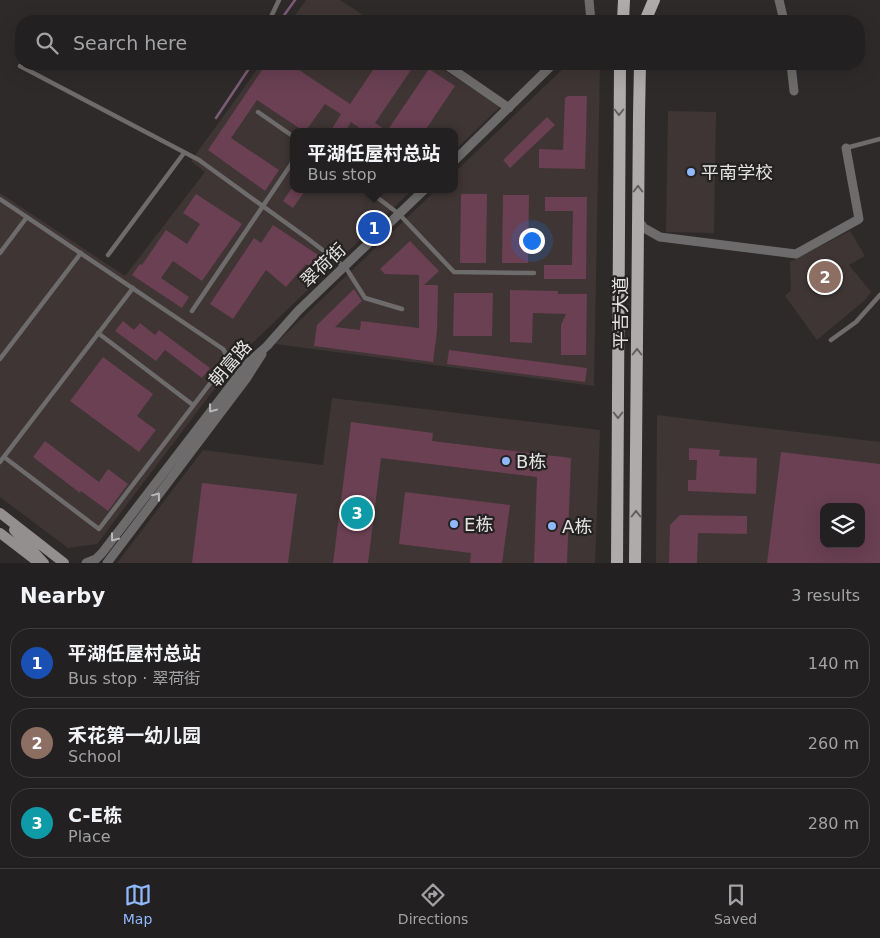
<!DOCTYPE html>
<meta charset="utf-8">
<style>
:root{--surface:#222020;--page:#2a2829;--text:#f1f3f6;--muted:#a2a3a5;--line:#3f3e3e;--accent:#90b8fd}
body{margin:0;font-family:"DejaVu Sans","Noto Sans SC",sans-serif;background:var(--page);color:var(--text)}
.controls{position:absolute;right:15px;bottom:15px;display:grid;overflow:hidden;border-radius:10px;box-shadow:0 5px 20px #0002}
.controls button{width:45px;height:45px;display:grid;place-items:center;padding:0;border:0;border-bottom:1px solid var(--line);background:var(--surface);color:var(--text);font:25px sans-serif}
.you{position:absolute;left:531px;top:240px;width:18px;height:18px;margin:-12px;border:4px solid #fff;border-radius:50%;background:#1a73e8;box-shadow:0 0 0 8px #1a73e833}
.badge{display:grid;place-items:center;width:32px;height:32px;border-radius:50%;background:var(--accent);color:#fff;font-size:16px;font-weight:700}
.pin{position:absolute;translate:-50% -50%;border:2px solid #fff;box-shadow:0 1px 5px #0006}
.popup{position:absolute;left:290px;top:128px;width:168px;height:65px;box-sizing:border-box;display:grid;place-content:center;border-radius:10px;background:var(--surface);filter:drop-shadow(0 1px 4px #0005);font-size:16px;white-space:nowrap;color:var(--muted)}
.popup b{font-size:19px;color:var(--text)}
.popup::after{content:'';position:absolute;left:50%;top:100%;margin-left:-10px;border:10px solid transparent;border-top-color:var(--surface)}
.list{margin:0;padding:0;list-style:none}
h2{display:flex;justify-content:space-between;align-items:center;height:65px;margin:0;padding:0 20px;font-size:21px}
h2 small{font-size:16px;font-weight:400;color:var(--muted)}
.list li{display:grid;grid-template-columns:32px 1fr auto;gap:15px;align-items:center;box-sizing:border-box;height:70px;margin:0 10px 10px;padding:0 10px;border:1px solid var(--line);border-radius:20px}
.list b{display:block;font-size:19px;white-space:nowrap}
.list p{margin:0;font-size:16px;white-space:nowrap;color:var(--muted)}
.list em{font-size:16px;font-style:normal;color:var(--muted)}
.icon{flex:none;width:28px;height:28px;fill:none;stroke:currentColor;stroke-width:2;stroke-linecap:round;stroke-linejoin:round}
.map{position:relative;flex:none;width:880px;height:563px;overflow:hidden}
.search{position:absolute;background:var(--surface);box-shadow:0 5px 20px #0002;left:15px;right:15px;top:15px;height:55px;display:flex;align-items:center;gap:12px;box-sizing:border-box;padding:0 18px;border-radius:20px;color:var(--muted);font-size:19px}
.sheet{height:305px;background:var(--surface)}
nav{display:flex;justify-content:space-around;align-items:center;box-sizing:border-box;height:70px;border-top:1px solid var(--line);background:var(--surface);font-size:14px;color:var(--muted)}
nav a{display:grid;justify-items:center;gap:2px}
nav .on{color:var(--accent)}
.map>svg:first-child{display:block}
</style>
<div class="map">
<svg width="880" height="563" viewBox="0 0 880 563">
<rect width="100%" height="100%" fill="#2e2a2a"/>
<path fill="#3f3535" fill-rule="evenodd" d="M306,0H340L372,21H291Z
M261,64H435L500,107L454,151V132H294V189H413L241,354L97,544L68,548L0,497V193L125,276L205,172L191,161Z
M568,64H600L594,386L275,344L437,189H454V173Z
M668,111L716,112L714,233L666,232Z
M850,231L865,256L849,265L871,292L865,300L817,340L785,296L791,290L790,262Z
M332,398L600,430L595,563H117L203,450L323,465Z
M657,415L880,442V563H656ZM824,507H861V544H824Z"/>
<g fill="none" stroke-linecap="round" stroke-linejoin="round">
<path stroke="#7c5b79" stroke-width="2.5" d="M280,21L295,0
M216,118L252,64"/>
</g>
<path fill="#6a4052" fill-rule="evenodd" d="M266,64H290L350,104L377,64H415L375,123L387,131L429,69L455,86L424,132H365L351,122L345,132H330L341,114L325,104L305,132L257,100L231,138L279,170L265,191L208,150Z
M568,96H587L585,169L539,168V149L563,150L565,98Z
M547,117L555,125L510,168L503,160Z
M291,189H306L293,208L283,201Z
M196,194L242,224L202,281L173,261L161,278L189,297L182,308L132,275L140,264L142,265L166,230L187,244L200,224L183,213Z
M461,194H487L486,263H460Z
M503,195H529L528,263H502Z
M545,197H587L586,279H544V265H572L573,211H545Z
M273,225L321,257L313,269L306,264L286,287L266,270L233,319L210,304L254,238L261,243Z
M410,241L439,271L424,285H438L437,331L433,362L314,346L317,325L354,289L362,301L335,327L360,330L361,321L419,328V275L385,274L380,269Z
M510,290L558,291V294H587L586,355H561V325L566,314L533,313L532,343L510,342Z
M454,293H493L492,336H453Z
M123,321L134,330L140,323L155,335L159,330L210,368L202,378L165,350L156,361L115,331Z
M449,350L587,368L585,382L447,364Z
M103,357L153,394L137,416L156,430L139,452L70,401Z
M351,422L433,433L432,441L571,458L567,563H534L537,477L381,458L368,563H333Z
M45,441L99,482L108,469L128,484L108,511L81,491L80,493L33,457Z
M689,448L720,450L719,456L757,458L756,494L688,491V480H696L697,460H689Z
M781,452L880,464V563H767ZM824,507H861V544H824Z
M202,483L297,494L288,563H192Z
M405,492L510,505L502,563H470L471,553L399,544Z
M680,515L747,516V534L698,533L697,563H669L670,525Z"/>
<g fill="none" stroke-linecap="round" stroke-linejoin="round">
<path stroke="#6d6b6b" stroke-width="4.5" d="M269,21L279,0
M20,66L199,160L307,238L346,268L365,298L402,309
M258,112L294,137
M846,148L880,139
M366,189L399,214L454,272L534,273
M0,199L223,349L226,354L225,364L99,529L4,457
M0,253L27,217
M108,255L184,153
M192,311L294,160
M98,333L193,405
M831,340L856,322L880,295
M0,359L81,253
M0,462L133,288"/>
<path stroke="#6d6b6b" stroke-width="9" d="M589,0L591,21
M779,0L784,21
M445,64L509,108
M791,64L794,91
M454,161L553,64
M638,220L644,228L660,237L796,254L859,219L846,148
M86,563L96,559L102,553L248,363L267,346L298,311L425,189
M107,563L246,379L262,354"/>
<path stroke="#928f8e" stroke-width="10" d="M0,513L64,563
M14,530L44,563
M0,533L34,559"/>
<path stroke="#aeabaa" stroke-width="12" d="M623,21L624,0
M645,21L654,0
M617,563L620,64
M635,563L639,115L640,64"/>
</g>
<defs><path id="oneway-chevron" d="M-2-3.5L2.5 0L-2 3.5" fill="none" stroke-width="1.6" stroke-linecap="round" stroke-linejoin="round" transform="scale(1.25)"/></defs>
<g stroke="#625f5f">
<use href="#oneway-chevron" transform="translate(619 112) rotate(90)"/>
<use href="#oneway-chevron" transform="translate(638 189) rotate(-90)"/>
<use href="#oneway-chevron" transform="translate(637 352) rotate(-90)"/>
<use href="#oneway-chevron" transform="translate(618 415) rotate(90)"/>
<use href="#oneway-chevron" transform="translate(636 514) rotate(-90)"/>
</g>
<g stroke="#bab8b8">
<use href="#oneway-chevron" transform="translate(212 409) rotate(127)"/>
<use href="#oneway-chevron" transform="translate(157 496) rotate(-53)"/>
<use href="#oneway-chevron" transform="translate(114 538) rotate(127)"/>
</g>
<g fill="#90b8fd" stroke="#242121" stroke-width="2">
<circle cx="691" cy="172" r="5"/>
<circle cx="506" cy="461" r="5"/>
<circle cx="454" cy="524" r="5"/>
<circle cx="552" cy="526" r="5"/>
</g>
<g text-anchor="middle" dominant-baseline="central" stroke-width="4.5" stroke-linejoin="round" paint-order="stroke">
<g font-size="18" fill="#e4e2e2" stroke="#242121" text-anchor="start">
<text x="701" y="172">平南学校</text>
<text x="516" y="461">B栋</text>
<text x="464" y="524">E栋</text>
<text x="562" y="526">A栋</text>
</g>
<g font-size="18" fill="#e4e2e2" stroke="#242121">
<text transform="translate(323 265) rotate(-44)">翠荷街</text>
<text transform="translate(620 313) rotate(-90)">平吉大道</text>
<text transform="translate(230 363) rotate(-49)">朝富路</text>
</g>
</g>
</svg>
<div class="controls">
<button><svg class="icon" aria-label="layers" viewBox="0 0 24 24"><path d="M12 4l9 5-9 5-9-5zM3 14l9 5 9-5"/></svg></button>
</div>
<div class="you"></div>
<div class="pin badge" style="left:374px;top:228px;background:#1a4fb4">1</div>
<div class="popup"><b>平湖任屋村总站</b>Bus stop</div>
<div class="pin badge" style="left:825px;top:277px;background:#8d6e63">2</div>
<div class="pin badge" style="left:357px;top:513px;background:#0f9aa8">3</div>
<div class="search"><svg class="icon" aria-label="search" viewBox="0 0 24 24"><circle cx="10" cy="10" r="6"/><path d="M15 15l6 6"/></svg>Search here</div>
</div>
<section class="sheet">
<h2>Nearby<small>3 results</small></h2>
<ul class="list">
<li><span class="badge" style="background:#1a4fb4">1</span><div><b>平湖任屋村总站</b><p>Bus stop · 翠荷街</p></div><em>140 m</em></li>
<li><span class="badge" style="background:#8d6e63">2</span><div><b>禾花第一幼儿园</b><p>School</p></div><em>260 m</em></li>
<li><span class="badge" style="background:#0f9aa8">3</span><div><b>C-E栋</b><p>Place</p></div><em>280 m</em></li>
</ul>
</section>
<nav>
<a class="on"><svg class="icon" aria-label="map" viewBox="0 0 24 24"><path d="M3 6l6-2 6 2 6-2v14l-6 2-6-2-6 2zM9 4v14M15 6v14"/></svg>Map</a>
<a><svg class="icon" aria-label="directions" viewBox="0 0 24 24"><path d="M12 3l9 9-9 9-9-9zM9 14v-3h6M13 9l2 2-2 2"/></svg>Directions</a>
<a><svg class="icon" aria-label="saved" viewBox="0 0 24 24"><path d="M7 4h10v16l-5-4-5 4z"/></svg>Saved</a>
</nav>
